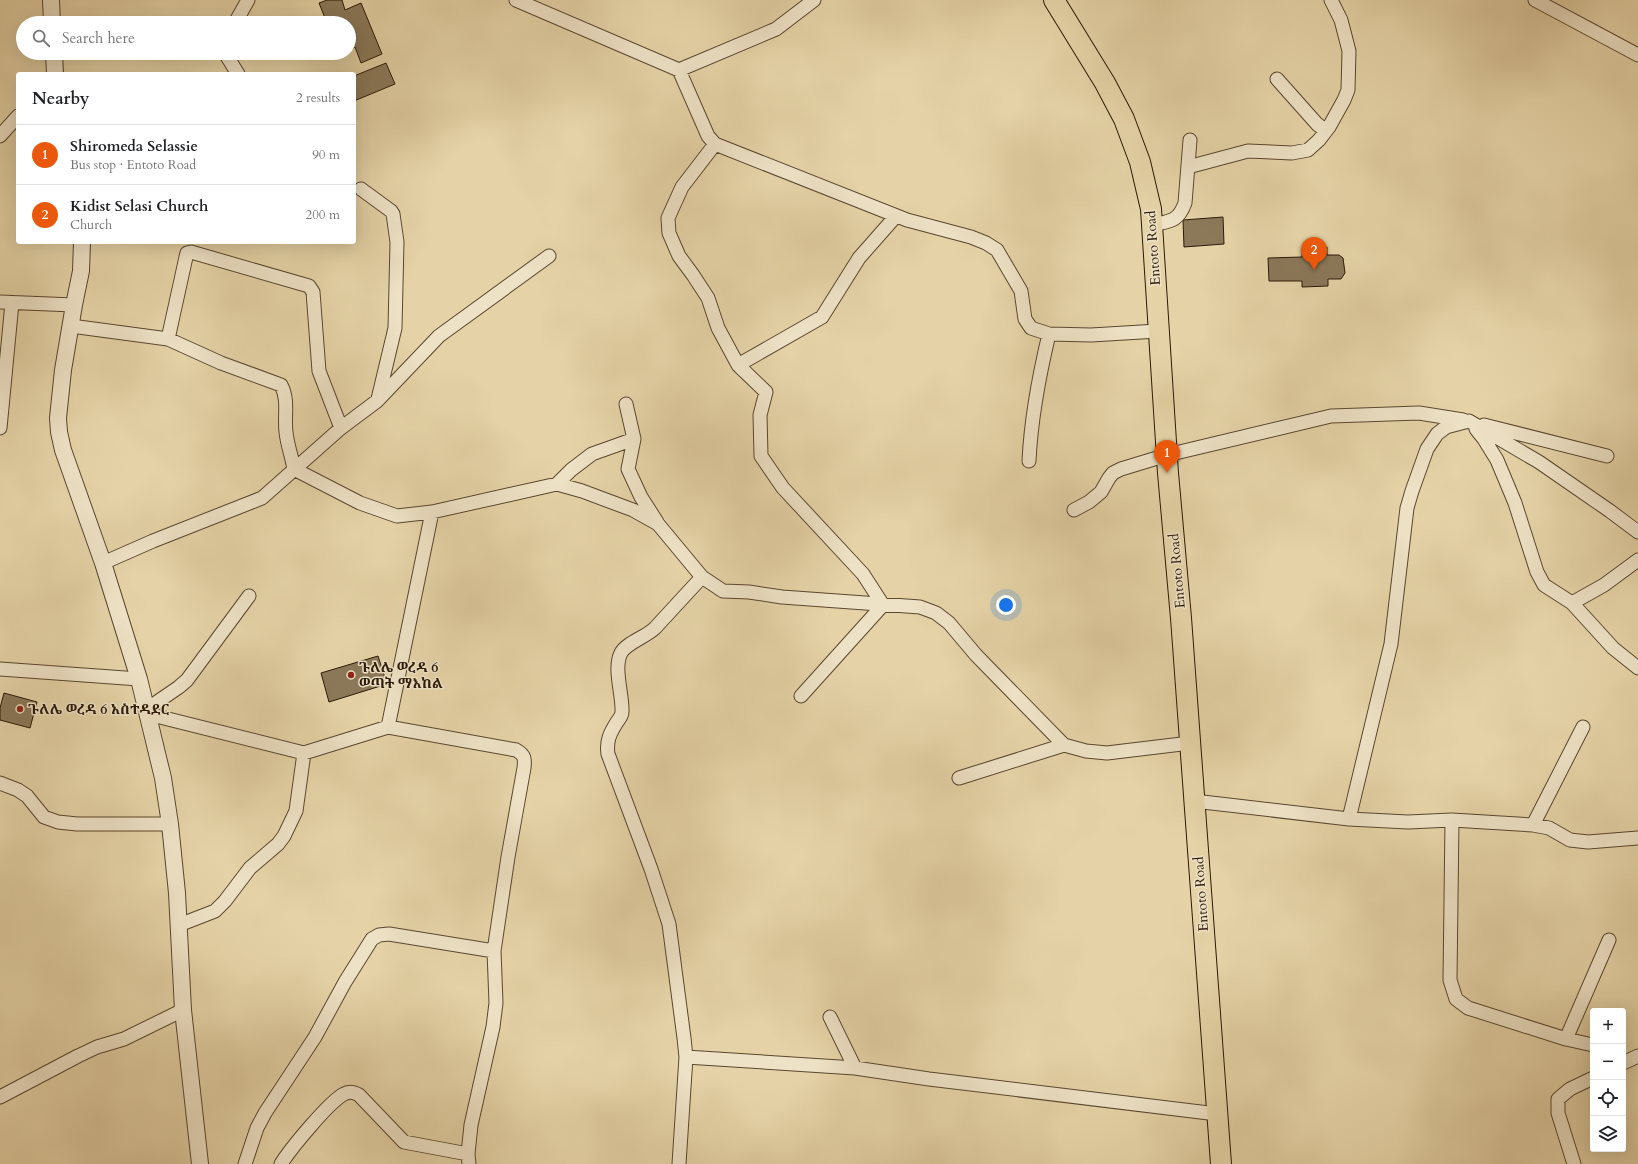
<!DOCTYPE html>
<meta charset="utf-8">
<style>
:root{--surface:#fff;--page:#f6f6f6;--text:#202124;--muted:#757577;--line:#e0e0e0;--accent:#ea580c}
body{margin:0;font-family:Cardo,"Noto Serif Ethiopic",serif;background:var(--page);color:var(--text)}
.controls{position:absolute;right:12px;bottom:12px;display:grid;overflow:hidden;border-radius:4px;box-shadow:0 4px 16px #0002}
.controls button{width:36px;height:36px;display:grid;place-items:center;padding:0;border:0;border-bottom:1px solid var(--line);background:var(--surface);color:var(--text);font:20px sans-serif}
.you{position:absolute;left:1006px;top:605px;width:14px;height:14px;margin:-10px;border:3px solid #fff;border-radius:50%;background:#1a73e8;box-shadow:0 0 0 6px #1a73e833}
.badge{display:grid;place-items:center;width:26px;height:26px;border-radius:50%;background:var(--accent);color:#fff;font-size:13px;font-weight:700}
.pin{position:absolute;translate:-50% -33px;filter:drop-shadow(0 1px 2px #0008)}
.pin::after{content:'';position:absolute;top:21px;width:14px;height:12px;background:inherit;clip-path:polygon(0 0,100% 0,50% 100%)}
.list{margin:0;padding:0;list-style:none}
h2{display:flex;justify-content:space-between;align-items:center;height:52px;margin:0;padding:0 16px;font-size:17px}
h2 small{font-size:13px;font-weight:400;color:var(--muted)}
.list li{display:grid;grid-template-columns:26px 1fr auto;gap:12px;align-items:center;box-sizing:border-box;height:60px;padding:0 16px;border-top:1px solid var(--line)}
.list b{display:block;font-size:15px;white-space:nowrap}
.list p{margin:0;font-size:13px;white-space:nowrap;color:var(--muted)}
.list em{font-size:13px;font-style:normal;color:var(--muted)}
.icon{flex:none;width:22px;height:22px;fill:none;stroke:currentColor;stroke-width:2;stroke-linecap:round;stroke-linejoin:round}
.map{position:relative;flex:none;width:1638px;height:1164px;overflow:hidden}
.search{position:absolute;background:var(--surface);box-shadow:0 4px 16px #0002;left:16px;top:16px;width:340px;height:44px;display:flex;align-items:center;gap:10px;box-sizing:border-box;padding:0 14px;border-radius:22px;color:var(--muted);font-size:15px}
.panel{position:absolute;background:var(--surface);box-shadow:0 4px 16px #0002;left:16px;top:72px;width:340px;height:172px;border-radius:4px}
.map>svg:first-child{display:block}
</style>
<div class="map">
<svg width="1638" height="1164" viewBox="0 0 1638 1164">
<rect width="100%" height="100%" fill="#e5d3a7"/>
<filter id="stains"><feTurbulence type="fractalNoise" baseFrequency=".005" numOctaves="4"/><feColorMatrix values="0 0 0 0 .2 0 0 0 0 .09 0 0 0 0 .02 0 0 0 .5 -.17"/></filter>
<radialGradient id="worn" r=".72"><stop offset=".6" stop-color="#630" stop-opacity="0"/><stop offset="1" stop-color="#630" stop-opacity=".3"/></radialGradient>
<path fill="#8b795a" stroke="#2a1807" d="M327,0H342L345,10L361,3L382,54L361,63L355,47L349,50V23H327L319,3Z
M386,63L395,84L354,101V76Z
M1223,217L1224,244L1184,247L1183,220Z
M1327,247V255H1339L1343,258L1345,273L1341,279H1328V286L1302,287V281H1269L1268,258L1302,257V248Z
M378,656L387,684L329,702L321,673Z
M4,693L37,702L30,728L0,720V708Z"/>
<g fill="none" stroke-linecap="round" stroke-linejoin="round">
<defs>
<path id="minor" d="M516,0L679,70L776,29L814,0
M1535,0L1638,55
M235,23L248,0
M225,53L238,74
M679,70L708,136L715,144L907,220L971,237L986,243L997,250L1021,291L1025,319L1031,328L1049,334L1091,335L1158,331
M1277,79L1317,124L1326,131
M0,136L18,116
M715,144L682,187L668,218L669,233L679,256L693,275L708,298L718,328L738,365L766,392L760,415L761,456L783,488L863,574L883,605L801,696
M1188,167L1248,151L1292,153L1308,150L1319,140L1329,127L1344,100L1348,90L1349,51L1341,20L1331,0
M361,189L391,211L393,214L397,242L395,328L378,399
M1152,225C1170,221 1178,222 1185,203L1190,140
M0,302L74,305
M71,326L168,339L221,363L281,385C289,400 284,416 286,432C287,444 292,457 294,469
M168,339L186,257L187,253L191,252L309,286L313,292L319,371L341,428
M738,365L822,317L859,258L896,216
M626,404L634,439L628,469L641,497L657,522
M1484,425L1607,456
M0,428L12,303
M1476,429L1484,439L1497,460L1515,503L1537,572L1544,585L1572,603L1613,648L1638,668
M1029,461C1031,418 1039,376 1049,334
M294,469L360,503L397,516L432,512L557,484L582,491L633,510L658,524L702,577L723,591L749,592L782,597L920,607L936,613L949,623L976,655L1064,745L1086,751L1107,753L1190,743
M557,484L571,470L592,454L634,439
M1074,510L1089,502L1101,492L1109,478L1113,473L1121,469L1167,455L1331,416L1419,413L1463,420
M103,563L153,541L262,498L341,428L377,401L439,336L549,256
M1572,603L1604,585L1638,560
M0,669L139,679
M147,709L179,687L187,680L249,596
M148,714L304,753L388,727L516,750C525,755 525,759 524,768L508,857L494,951L496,1003L493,1027L471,1125L468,1154L469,1164
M388,727L432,512
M959,778L1064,745
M0,783L18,790L27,796L44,817L58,822L77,824H170
M1194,801L1349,819L1408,822L1452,820L1533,825L1549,828L1570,840L1588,842L1638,838
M1349,819L1391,644L1407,508L1412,491L1427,449L1437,434L1446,427L1469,421L1539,462L1610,511L1638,532
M1452,820L1450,980L1456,999L1468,1008L1566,1039L1593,1045
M1533,825L1583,727
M179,925L215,911L225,901L250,868L278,844L284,836L296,811L304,753
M830,1017L855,1068
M1566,1039L1609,940
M686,1057L855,1068L929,1079L1217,1114
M1623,1063L1638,1056
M0,1097L78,1056L97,1047L124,1039L183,1010
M245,1164L257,1128L265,1113L315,1037L345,982L372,939L379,935L389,934L494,951
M281,1164C291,1148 329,1102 344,1094C349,1091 354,1092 359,1095L404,1142L468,1154
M679,1164L686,1057L684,1038L669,924L651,869L608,754C606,741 610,733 617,722C619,719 622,716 622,712C623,695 613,668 621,653C626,643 646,637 655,628L702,577
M1574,1164L1558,1113V1099L1570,1089L1593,1078"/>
<path id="tertiary" d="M51,0L52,23
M54,53L55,74
M82,242L81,271L74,305L63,370L58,418L59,432L63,450L103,563L139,679L163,778L170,824L177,893L183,1010L200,1164"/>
<path id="primary" d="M1054,0L1105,83L1124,119L1140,162L1151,209L1168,473L1181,618L1221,1164"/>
</defs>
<use href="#minor" stroke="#59472f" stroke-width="15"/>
<use href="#tertiary" stroke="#59472f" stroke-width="18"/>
<use href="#primary" stroke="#2a1807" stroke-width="22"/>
<use href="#minor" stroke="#eee2c6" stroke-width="13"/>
<use href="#tertiary" stroke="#eee2c6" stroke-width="16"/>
<use href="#primary" stroke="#e5d3a7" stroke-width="20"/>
</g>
<g fill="#8f2418" stroke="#eee2c6" stroke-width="1.5">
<circle cx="351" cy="675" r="4"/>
<circle cx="20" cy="709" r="4"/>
</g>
<g text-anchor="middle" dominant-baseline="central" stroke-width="3" stroke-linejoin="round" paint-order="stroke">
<g font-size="14" fill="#2a1807" stroke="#eee2c6">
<text transform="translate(1153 248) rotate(-94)">Entoto Road</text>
<text transform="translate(1177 571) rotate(-95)">Entoto Road</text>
<text transform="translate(1201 894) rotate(-94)">Entoto Road</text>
</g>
<g font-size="14" font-weight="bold" fill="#2a1807" stroke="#eee2c6" text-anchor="start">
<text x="359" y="667">ጉለሌ ወረዳ 6<tspan x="359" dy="16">ወጣት ማእከል</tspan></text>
<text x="28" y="709">ጉለሌ ወረዳ 6 አስተዳደር</text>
</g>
</g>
<rect width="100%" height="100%" filter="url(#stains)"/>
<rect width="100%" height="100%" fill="url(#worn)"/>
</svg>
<div class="controls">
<button>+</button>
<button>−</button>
<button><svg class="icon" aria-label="locate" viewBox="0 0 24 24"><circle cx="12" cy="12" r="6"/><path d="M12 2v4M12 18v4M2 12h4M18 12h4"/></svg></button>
<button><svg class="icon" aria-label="layers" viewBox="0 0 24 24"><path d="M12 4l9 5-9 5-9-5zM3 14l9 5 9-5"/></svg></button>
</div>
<div class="you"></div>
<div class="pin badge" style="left:1167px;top:473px">1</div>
<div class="pin badge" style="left:1314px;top:270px">2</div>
<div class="search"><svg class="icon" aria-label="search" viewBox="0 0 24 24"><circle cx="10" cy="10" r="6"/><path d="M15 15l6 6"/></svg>Search here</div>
<section class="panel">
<h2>Nearby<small>2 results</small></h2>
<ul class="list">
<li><span class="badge">1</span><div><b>Shiromeda Selassie</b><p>Bus stop · Entoto Road</p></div><em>90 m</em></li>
<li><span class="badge">2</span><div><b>Kidist Selasi Church</b><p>Church</p></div><em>200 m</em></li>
</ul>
</section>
</div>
